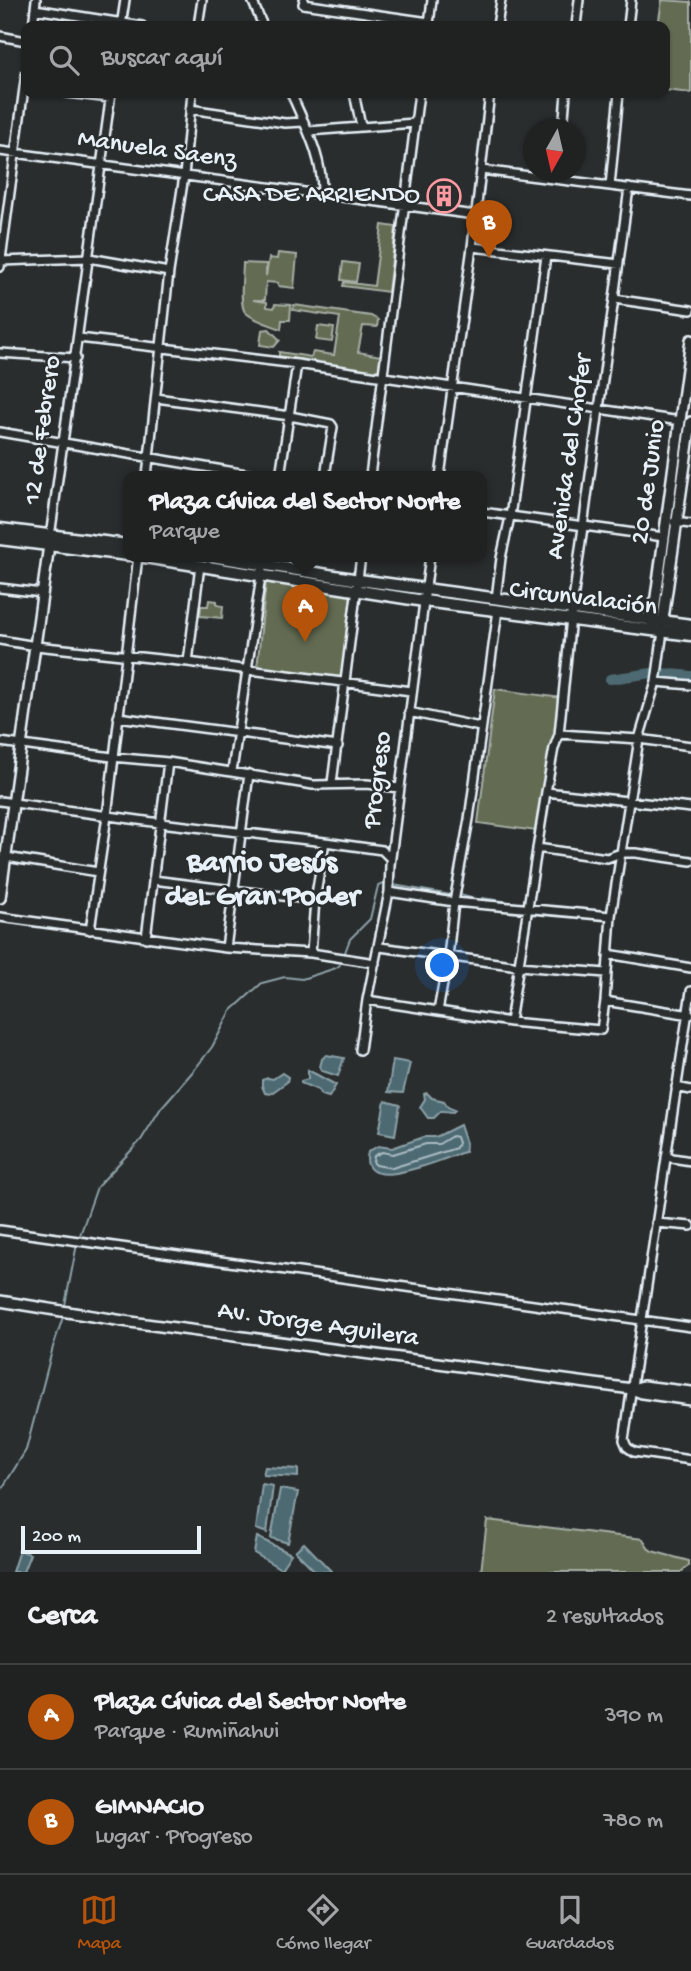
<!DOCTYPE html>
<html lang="es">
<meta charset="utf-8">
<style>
:root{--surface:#202222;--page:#282a2a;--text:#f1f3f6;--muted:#a2a4a5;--line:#3d3f40;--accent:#b45309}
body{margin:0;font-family:"Gochi Hand",sans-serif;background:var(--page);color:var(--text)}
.compass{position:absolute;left:523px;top:119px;width:63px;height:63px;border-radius:50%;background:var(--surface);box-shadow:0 2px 5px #0004;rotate:188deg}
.scale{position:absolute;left:21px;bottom:18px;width:180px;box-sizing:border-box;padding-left:7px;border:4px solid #e8f1f8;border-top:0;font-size:19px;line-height:24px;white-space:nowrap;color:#e8f1f8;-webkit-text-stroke:5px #2a2d2e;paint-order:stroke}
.you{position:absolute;left:443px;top:966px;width:24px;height:24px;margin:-18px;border:5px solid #fff;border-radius:50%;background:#1a73e8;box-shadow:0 0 0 10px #1a73e833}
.badge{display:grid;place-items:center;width:46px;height:46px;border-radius:50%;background:var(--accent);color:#fff;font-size:23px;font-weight:700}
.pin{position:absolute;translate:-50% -58px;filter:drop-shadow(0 2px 4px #0008)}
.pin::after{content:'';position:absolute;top:37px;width:24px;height:21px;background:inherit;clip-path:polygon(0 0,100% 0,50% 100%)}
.popup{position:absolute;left:123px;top:471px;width:364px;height:91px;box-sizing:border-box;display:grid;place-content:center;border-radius:14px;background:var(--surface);filter:drop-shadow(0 2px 5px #0005);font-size:23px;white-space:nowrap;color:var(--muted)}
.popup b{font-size:26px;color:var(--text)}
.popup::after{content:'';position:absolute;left:50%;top:100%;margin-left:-14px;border:14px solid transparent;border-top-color:var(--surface)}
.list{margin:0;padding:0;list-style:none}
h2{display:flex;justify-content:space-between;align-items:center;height:91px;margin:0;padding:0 28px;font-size:30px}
h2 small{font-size:23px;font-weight:400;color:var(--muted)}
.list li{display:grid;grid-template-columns:46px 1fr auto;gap:21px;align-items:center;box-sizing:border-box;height:105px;padding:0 28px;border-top:2px solid var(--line)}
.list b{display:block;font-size:26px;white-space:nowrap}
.list p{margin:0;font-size:23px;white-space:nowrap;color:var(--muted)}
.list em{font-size:23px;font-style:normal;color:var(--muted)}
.icon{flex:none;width:38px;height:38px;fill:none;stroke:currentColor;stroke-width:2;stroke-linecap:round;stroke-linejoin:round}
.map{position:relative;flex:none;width:691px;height:1572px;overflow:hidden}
.search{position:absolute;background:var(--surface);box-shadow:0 2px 5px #0004;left:21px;right:21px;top:21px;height:77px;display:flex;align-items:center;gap:18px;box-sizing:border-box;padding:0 24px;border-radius:14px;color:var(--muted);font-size:26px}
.sheet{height:301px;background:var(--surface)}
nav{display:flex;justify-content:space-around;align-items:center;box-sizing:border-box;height:98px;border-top:2px solid var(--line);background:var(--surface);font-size:19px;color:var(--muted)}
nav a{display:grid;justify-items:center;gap:4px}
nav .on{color:var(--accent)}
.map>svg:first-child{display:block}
</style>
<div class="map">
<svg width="691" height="1572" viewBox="0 0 691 1572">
<rect width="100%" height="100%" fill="#2a2d2e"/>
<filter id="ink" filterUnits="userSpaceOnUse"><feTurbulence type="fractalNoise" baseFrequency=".0143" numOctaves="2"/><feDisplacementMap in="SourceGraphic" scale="14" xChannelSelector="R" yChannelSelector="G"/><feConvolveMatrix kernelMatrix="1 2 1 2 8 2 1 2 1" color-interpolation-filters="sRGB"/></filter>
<g filter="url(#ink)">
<path fill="#636c52" stroke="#a6aea5" stroke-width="2" d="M662,0L691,2V93L665,90V26H658Z
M382,225L396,227L388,292L343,286L344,282L374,286Z
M278,253L297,255L294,288L278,286V283L266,282L265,300H253L267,302V307L274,308L275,304L291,305L290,320H282L281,329C271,325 253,320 245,312C239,305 243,274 243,263L266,264V276L269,258L277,259Z
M343,262L359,264L356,282L341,280Z
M294,305L371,316L378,320L377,327L363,326L358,352L381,356L378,373L279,356V352L311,357L313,352L334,355L340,317L293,310Z
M318,326L334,328L332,342L316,340Z
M269,329L280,340L274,347L260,345L262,330Z
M266,581L355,595L345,681L257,669Z
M209,600L217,601V605L223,606L222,618L200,616L201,606H208Z
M495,689L562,698L558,739L551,748L536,831L478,823Z
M487,1520L643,1539L648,1548L652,1551L689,1561V1565L681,1572H481Z"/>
<path fill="#4e6b73" stroke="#8ca1a8" stroke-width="2" d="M326,1055L344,1058L338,1076L322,1071L320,1067L322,1059Z
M393,1060L410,1063L403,1093L388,1092Z
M308,1070L336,1085L329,1097L321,1095L318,1090L301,1083V1081L308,1079Z
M282,1073L288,1077L287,1082L270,1094L265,1093L262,1086V1080L268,1078L273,1079Z
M427,1093L432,1098L444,1101L448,1107L455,1110L453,1112L441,1111L434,1118H428L420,1107L425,1099L424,1094Z
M385,1101L400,1105L395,1135L379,1132Z
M460,1125L466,1143L465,1152L461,1153C442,1159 357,1197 368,1152L378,1146L392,1148L424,1137H436Z
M265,1467L298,1469V1477L263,1475Z
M262,1484L273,1486L267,1533L256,1529Z
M280,1489L298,1492L288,1543L271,1538Z
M257,1537L291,1554L281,1569L254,1553Z
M304,1543L332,1572H316L295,1551Z
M19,1550L30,1554L23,1572H12Z"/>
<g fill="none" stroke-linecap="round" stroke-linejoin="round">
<path stroke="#aabbc3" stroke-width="2" d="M452,1136L456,1137L458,1143L456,1148L392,1168L376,1165L373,1162L374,1156L382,1152L393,1154L426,1144H439Z"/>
<path stroke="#8ca1a8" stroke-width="2" d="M393,885L451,895
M460,895L471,898
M482,898L523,904
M344,955L350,939L370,919L378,886L386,883
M79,1238L97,1187L141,1140L161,1108L195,1069L212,1047L231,1011L262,983L285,977L302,979L336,968L340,965
M65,1305L77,1244
M0,1492L26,1450L53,1347L63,1317"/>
<path stroke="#4e6b73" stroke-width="10" d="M661,673L691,676
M610,679L652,673"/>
<defs>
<path id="minor" d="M252,0L263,26
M304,0L303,4L429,22
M35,9L142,26
M429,24L432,0
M33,26L36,0
M121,26L125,0
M198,26L202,0
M497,26L501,0
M576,26L579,0
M628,26L631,0
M0,36L26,41
M67,93L110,98
M291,93C305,126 323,157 322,194
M354,93L361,126
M190,109L285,123L304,122
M563,130L566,93
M308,131L415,123
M0,151L475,215
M481,170L691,196
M610,186L619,93
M472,247L619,264
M0,261L89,258L169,272
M0,267L26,73
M614,299L691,310
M79,338L297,364L680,421
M0,353L76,358
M156,398L290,416L331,424L333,427L325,476
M0,432L258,476
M147,476L169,272L184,176L192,93
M280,476L297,364
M370,476L419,93
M440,476L472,247L490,93
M482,512L664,537
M674,522L691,524
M50,537L111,93
M0,588L42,593
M496,599L501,558L510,517L546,256
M0,640L36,646L188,662L411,691
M188,662L200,565
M656,682L691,685
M409,712L480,727
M118,717L338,746
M559,734L639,739L691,746
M0,742L112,757L168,762L313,785L367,784L399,788
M232,771L264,556
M332,783L361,556
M546,792L691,808
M0,801L160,823L325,842L382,850L390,858
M537,848L607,858L621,853H636L691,861
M6,857L98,872
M153,880L315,900
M389,892L454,902L611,916
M0,917L226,948L311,953L375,963
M90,930L107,816L138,556
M146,938L168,762
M380,947L519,966L606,973
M226,948L249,774
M311,953L315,900L325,842
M608,954L691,968
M691,991L624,1440L627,1447L634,1452L691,1460
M367,1000L510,1022L601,1030L605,1001L611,916L621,853L639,739L656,682L663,631
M605,1001L690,1015
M438,1011L448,957L454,902L469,819L498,610
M510,1022L546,792L554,748L559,734L572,608L629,188
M360,1050L367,1000L389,892L390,865L430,556
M676,1087L691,1090
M666,1157L691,1161
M656,1223L691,1226
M0,1230L691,1327"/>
<path id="tertiary" d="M652,626L691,340
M662,626L691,422
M0,898L49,545
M0,1301L123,1321L632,1389L642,1393L691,1400
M632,1389L643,1386L691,1392"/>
<path id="secondary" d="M0,529L128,545
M0,539L128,555
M138,556L424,601L691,635
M211,556L359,580L691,625"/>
</defs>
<use href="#minor" stroke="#e8f1f8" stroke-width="12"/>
<use href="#tertiary" stroke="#e8f1f8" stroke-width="14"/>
<use href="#secondary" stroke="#e8f1f8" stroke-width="15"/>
<use href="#minor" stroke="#2a2d2e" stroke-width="7"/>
<use href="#tertiary" stroke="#2a2d2e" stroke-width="9"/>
<use href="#secondary" stroke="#2a2d2e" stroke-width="10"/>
</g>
</g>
<defs>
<symbol id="building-ring" viewBox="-11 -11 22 22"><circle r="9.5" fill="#2a2d2e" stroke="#ff9aa2" stroke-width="1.5"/><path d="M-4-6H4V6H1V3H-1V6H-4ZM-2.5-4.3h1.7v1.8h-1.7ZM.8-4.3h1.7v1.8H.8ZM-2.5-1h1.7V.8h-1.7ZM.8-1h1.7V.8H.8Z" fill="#ff9aa2"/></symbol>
</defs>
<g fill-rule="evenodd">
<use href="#building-ring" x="425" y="177" width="38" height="38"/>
</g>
<g text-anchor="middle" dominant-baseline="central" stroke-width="5" stroke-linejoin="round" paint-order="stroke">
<g font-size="26" fill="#e8f1f8" stroke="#2a2d2e">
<text transform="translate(157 151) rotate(8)">Manuela Saenz</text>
<text transform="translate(44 430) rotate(-82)">12 de Febrero</text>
<text transform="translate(571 457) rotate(-82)">Avenida del Chofer</text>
<text transform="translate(650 482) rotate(-82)">20 de Junio</text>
<text transform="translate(583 600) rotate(7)">Circunvalación</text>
<text transform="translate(379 780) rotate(-83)">Progreso</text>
<text transform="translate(318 1326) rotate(8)">Av. Jorge Aguilera</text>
</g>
<g font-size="26" fill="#e8f1f8" stroke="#2a2d2e" text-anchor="end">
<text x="420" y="196">CASA DE ARRIENDO</text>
</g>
<g font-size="30" font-weight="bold" fill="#e8f1f8" stroke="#2a2d2e">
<text x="262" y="864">Barrio Jesús<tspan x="262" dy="34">deL Gran Poder</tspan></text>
</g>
</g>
</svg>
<svg class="compass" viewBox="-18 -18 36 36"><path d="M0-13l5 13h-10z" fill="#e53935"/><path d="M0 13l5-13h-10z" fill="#a2a4a5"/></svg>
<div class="scale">200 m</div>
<div class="you"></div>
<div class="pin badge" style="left:305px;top:642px">A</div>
<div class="popup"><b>Plaza Cívica del Sector Norte</b>Parque</div>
<div class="pin badge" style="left:489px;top:258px">B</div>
<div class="search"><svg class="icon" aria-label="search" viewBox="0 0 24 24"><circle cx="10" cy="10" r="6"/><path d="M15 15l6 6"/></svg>Buscar aquí</div>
</div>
<section class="sheet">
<h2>Cerca<small>2 resultados</small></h2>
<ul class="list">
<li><span class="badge">A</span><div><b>Plaza Cívica del Sector Norte</b><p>Parque · Rumiñahui</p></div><em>390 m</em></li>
<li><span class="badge">B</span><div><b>GIMNACIO</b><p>Lugar · Progreso</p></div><em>780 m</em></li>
</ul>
</section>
<nav>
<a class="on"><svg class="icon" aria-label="map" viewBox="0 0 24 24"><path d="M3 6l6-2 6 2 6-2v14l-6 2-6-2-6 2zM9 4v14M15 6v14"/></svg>Mapa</a>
<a><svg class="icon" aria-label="directions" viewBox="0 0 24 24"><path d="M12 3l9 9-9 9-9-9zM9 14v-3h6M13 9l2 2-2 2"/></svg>Cómo llegar</a>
<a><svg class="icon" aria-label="saved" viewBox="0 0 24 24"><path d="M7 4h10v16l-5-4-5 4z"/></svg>Guardados</a>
</nav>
